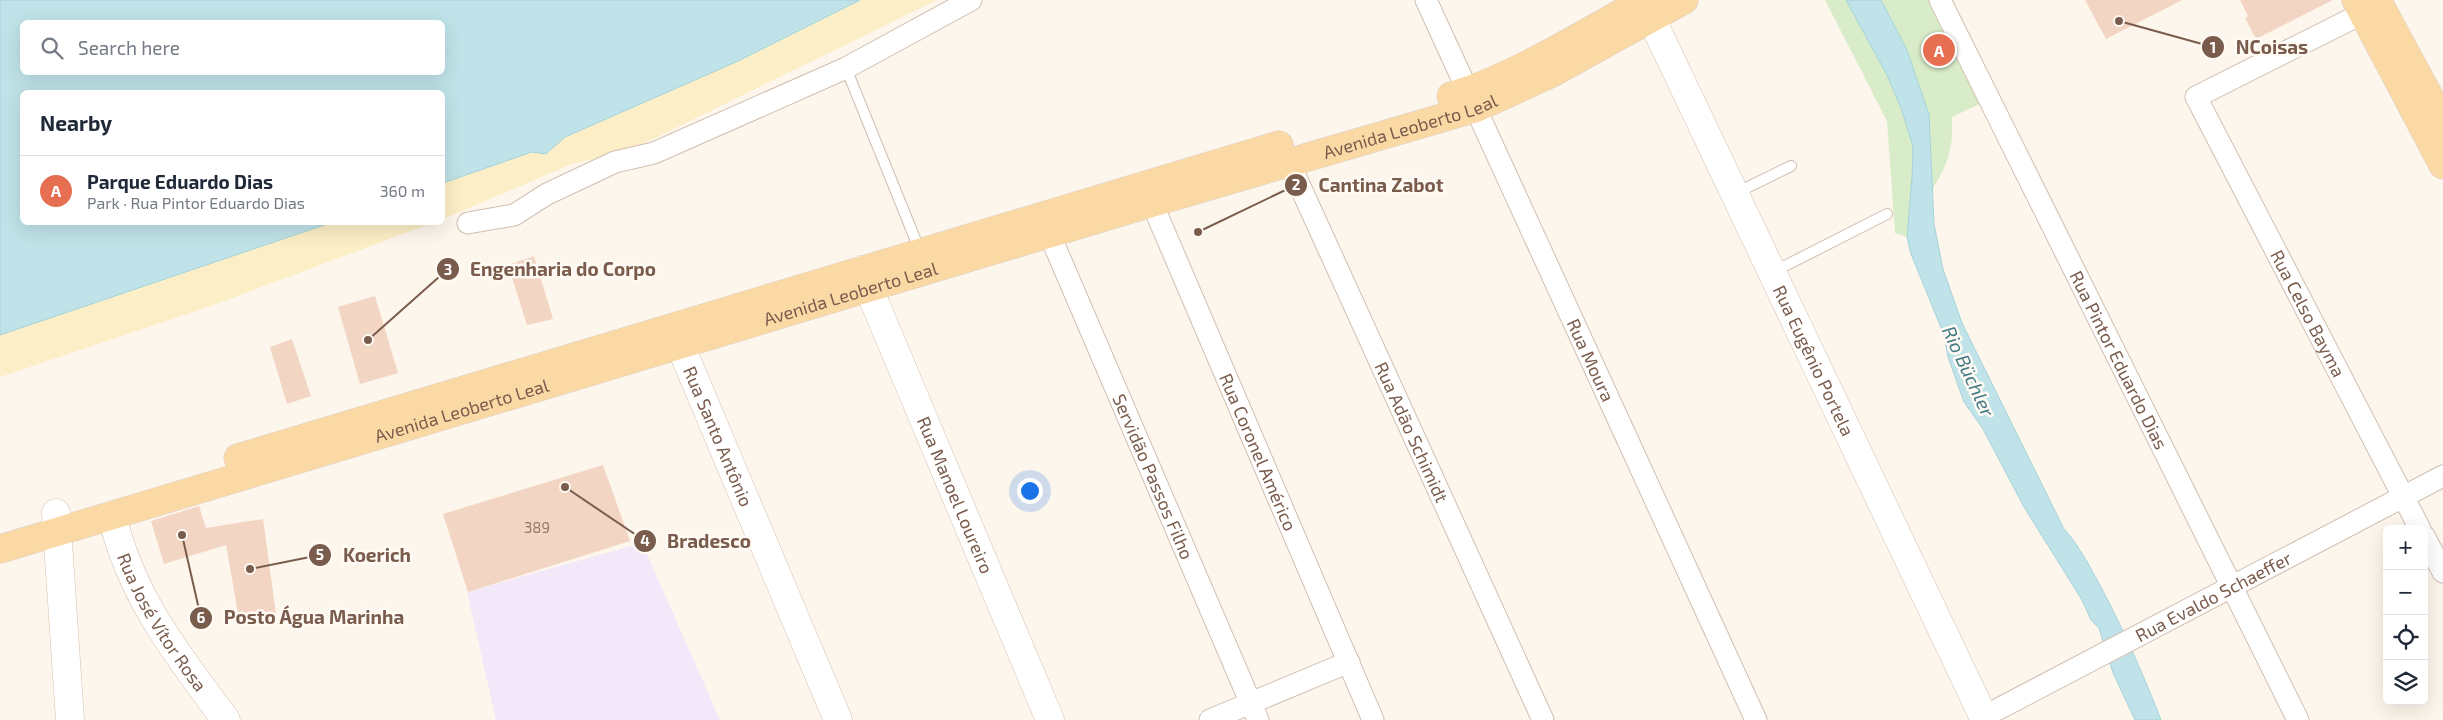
<!DOCTYPE html>
<meta charset="utf-8">
<style>
:root{--surface:#fff;--page:#f2f2f3;--text:#1f2937;--muted:#747a83;--line:#e0e1e3;--accent:#e76f51}
body{margin:0;font-family:"Exo 2",sans-serif;background:var(--page);color:var(--text)}
.controls{position:absolute;right:15px;bottom:15px;display:grid;overflow:hidden;border-radius:8px;box-shadow:0 5px 20px #0002}
.controls button{width:45px;height:45px;display:grid;place-items:center;padding:0;border:0;border-bottom:1px solid var(--line);background:var(--surface);color:var(--text);font:25px sans-serif}
.you{position:absolute;left:1029px;top:490px;width:18px;height:18px;margin:-12px;border:4px solid #fff;border-radius:50%;background:#1a73e8;box-shadow:0 0 0 8px #1a73e833}
.badge{display:grid;place-items:center;width:32px;height:32px;border-radius:50%;background:var(--accent);color:#fff;font-size:16px;font-weight:700}
.pin{position:absolute;translate:-50% -50%;border:2px solid #fff;box-shadow:0 1px 5px #0006}
.list{margin:0;padding:0;list-style:none}
h2{display:flex;justify-content:space-between;align-items:center;height:65px;margin:0;padding:0 20px;font-size:21px}
h2 small{font-size:16px;font-weight:400;color:var(--muted)}
.list li{display:grid;grid-template-columns:32px 1fr auto;gap:15px;align-items:center;box-sizing:border-box;height:70px;padding:0 20px;border-top:1px solid var(--line)}
.list b{display:block;font-size:19px;white-space:nowrap}
.list p{margin:0;font-size:16px;white-space:nowrap;color:var(--muted)}
.list em{font-size:16px;font-style:normal;color:var(--muted)}
.icon{flex:none;width:28px;height:28px;fill:none;stroke:currentColor;stroke-width:2;stroke-linecap:round;stroke-linejoin:round}
.map{position:relative;flex:none;width:2443px;height:720px;overflow:hidden}
.search{position:absolute;background:var(--surface);box-shadow:0 5px 20px #0002;left:20px;top:20px;width:425px;height:55px;display:flex;align-items:center;gap:12px;box-sizing:border-box;padding:0 18px;border-radius:8px;color:var(--muted);font-size:19px}
.panel{position:absolute;background:var(--surface);box-shadow:0 5px 20px #0002;left:20px;top:90px;width:425px;height:135px;border-radius:8px}
.map>svg:first-child{display:block}
</style>
<div class="map">
<svg width="2443" height="720" viewBox="0 0 2443 720">
<rect width="100%" height="100%" fill="#fdf6ec"/>
<path fill="#f3e8fa" d="M642,543L720,720H496L467,592Z"/>
<path fill="#d8ecc9" d="M1825,0H1846C1870,39 1905,100 1913,145C1918,172 1909,210 1907,237L1895,233L1887,121Z
M1881,0H1934L1986,101L1952,117C1953,150 1949,162 1932,190L1929,115L1907,50Z"/>
<path fill="#fcefc7" d="M860,0H937L631,150L572,164L443,219V183L532,152L546,154L565,137L736,62Z
M330,223H432L208,307L0,377V335Z"/>
<path fill="#bfe3e8" stroke="#a5d3da" fill-rule="evenodd" d="M0,0H860L736,62L565,137L546,154L532,152L443,183L442,92H22V222L330,223L0,335ZM22,22H442V72H22Z
M1846,0H1881L1907,50L1929,115L1934,224L1943,269L1962,323L2064,529C2081,548 2091,569 2103,591C2125,633 2144,676 2161,720H2135L2113,673L2099,628L2091,620L2082,600L2024,507L1983,429L1964,402L1948,357L1944,335L1911,254L1907,237L1912,178L1913,146L1901,108L1887,75Z"/>
<path fill="#f3d5c3" d="M2085,0H2182L2106,39Z
M2240,0H2333L2256,39L2245,18L2248,16Z
M534,256L553,319L527,325L508,265Z
M375,296L398,373L360,384L338,307Z
M292,339L311,396L287,404L270,347Z
M603,465L630,541L468,592L443,514Z
M199,506L206,528L263,519L276,614L239,619L226,545L164,564L151,521Z"/>
<g fill="none" stroke-linecap="round" stroke-linejoin="round">
<defs>
<path id="lane" d="M846,68L920,251
M1736,193L1791,166
M1773,272L1887,214"/>
<g id="street">
<path id="s1" d="M1426,0L1756,720"/>
<path id="s2" d="M1940,0L2298,720"/>
<path id="s3" d="M2375,7L2196,97L2420,529"/>
<path id="s4" d="M1283,149L1543,720"/>
<path id="s5" d="M1146,189L1373,720"/>
<path d="M468,223L514,215L547,194L615,162L654,153L846,68L971,0"/>
<path id="s6" d="M1049,233L1258,720"/>
<path d="M2424,536L2443,572"/>
<path id="s7" d="M1983,717L2443,476"/>
<path d="M1210,720L1349,662"/>
</g>
<g id="secondary">
<path id="s8" d="M1643,1L1985,720"/>
<path id="s9" d="M861,270L1050,720"/>
<path id="s10" d="M680,345L838,720"/>
<path d="M56,513L70,720"/>
<path id="s11" d="M112,515C130,595 178,656 226,720"/>
</g>
<g id="primary">
<path d="M2356,0L2443,165"/>
<path d="M2377,0L2443,122"/>
<path d="M1451,96C1514,78 1586,32 1645,0"/>
<path d="M238,458L1279,145"/>
<path id="s12" d="M0,549L1151,203L1476,108L1552,73L1684,0"/>
</g>
</defs>
<use href="#lane" stroke="#d1beb0" stroke-width="12"/>
<use href="#street" stroke="#d1beb0" stroke-width="23"/>
<use href="#secondary" stroke="#d6c0b0" stroke-width="29"/>
<use href="#primary" stroke="#dad1cd" stroke-width="29"/>
<use href="#lane" stroke="#fff" stroke-width="10"/>
<use href="#street" stroke="#fff" stroke-width="21"/>
<use href="#secondary" stroke="#fff" stroke-width="28"/>
<use href="#primary" stroke="#fbd9a5" stroke-width="28"/>
</g>
<g text-anchor="middle" dominant-baseline="central" stroke-width="5" stroke-linejoin="round" paint-order="stroke">
<g font-size="15" fill="#987a6a">
<text x="537" y="527">389</text>
</g>
<g font-size="18" fill="#7a5c4d" stroke="#fffaf3">
<text stroke="none"><textPath href="#s12" startOffset="1472">Avenida Leoberto Leal</textPath></text>
<text stroke="none"><textPath href="#s12" startOffset="888">Avenida Leoberto Leal</textPath></text>
<text stroke="none"><textPath href="#s3" startOffset="444">Rua Celso Bayma</textPath></text>
<text stroke="none"><textPath href="#s1" startOffset="396">Rua Moura</textPath></text>
<text stroke="none"><textPath href="#s8" startOffset="398">Rua Eugênio Portela</textPath></text>
<text stroke="none"><textPath href="#s2" startOffset="402">Rua Pintor Eduardo Dias</textPath></text>
<text stroke="none"><textPath href="#s12" startOffset="482">Avenida Leoberto Leal</textPath></text>
<text stroke="none"><textPath href="#s4" startOffset="311">Rua Adão Schimidt</textPath></text>
<text stroke="none"><textPath href="#s10" startOffset="99">Rua Santo Antônio</textPath></text>
<text stroke="none"><textPath href="#s5" startOffset="286">Rua Coronel Américo</textPath></text>
<text stroke="none"><textPath href="#s6" startOffset="265">Servidão Passos Filho</textPath></text>
<text stroke="none"><textPath href="#s9" startOffset="244">Rua Manoel Loureiro</textPath></text>
<text stroke="none"><textPath href="#s7" startOffset="260">Rua Evaldo Schaeffer</textPath></text>
<text stroke="none"><textPath href="#s11" startOffset="119">Rua José Vítor Rosa</textPath></text>
</g>
<g font-size="19" font-style="italic" fill="#437c86" stroke="#fffaf3">
<text transform="translate(1969 371) rotate(65)">Rio Büchler</text>
</g>
</g>
<path fill="none" stroke="#7a5c4d" stroke-width="2" d="M2119 21L2213 47M1198 232L1296 185M368 340L448 269M565 487L645 541M250 569L320 555M182 535L201 618"/>
<g fill="#7a5c4d" stroke="#fffaf3" stroke-width="2">
<circle cx="2119" cy="21" r="5"/>
<circle cx="1198" cy="232" r="5"/>
<circle cx="368" cy="340" r="5"/>
<circle cx="565" cy="487" r="5"/>
<circle cx="250" cy="569" r="5"/>
<circle cx="182" cy="535" r="5"/>
<circle cx="2213" cy="47" r="12"/>
<circle cx="1296" cy="185" r="12"/>
<circle cx="448" cy="269" r="12"/>
<circle cx="645" cy="541" r="12"/>
<circle cx="320" cy="555" r="12"/>
<circle cx="201" cy="618" r="12"/>
</g>
<g font-size="15" text-anchor="middle" font-weight="bold" fill="#fff">
<text x="2213" y="53">1</text>
<text x="1296" y="190">2</text>
<text x="448" y="275">3</text>
<text x="645" y="546">4</text>
<text x="320" y="560">5</text>
<text x="201" y="623">6</text>
</g>
<g font-size="19" text-anchor="middle" font-weight="bold" fill="#7a5c4d" stroke="#fffaf3" stroke-width="5" stroke-linejoin="round" paint-order="stroke">
<text x="2272" y="54">NCoisas</text>
<text x="1381" y="192">Cantina Zabot</text>
<text x="563" y="276">Engenharia do Corpo</text>
<text x="709" y="548">Bradesco</text>
<text x="377" y="562">Koerich</text>
<text x="314" y="624">Posto Água Marinha</text>
</g>
</svg>
<div class="controls">
<button>+</button>
<button>−</button>
<button><svg class="icon" aria-label="locate" viewBox="0 0 24 24"><circle cx="12" cy="12" r="6"/><path d="M12 2v4M12 18v4M2 12h4M18 12h4"/></svg></button>
<button><svg class="icon" aria-label="layers" viewBox="0 0 24 24"><path d="M12 4l9 5-9 5-9-5zM3 14l9 5 9-5"/></svg></button>
</div>
<div class="you"></div>
<div class="pin badge" style="left:1939px;top:50px">A</div>
<div class="search"><svg class="icon" aria-label="search" viewBox="0 0 24 24"><circle cx="10" cy="10" r="6"/><path d="M15 15l6 6"/></svg>Search here</div>
<section class="panel">
<h2>Nearby<small></small></h2>
<ul class="list">
<li><span class="badge">A</span><div><b>Parque Eduardo Dias</b><p>Park · Rua Pintor Eduardo Dias</p></div><em>360 m</em></li>
</ul>
</section>
</div>
